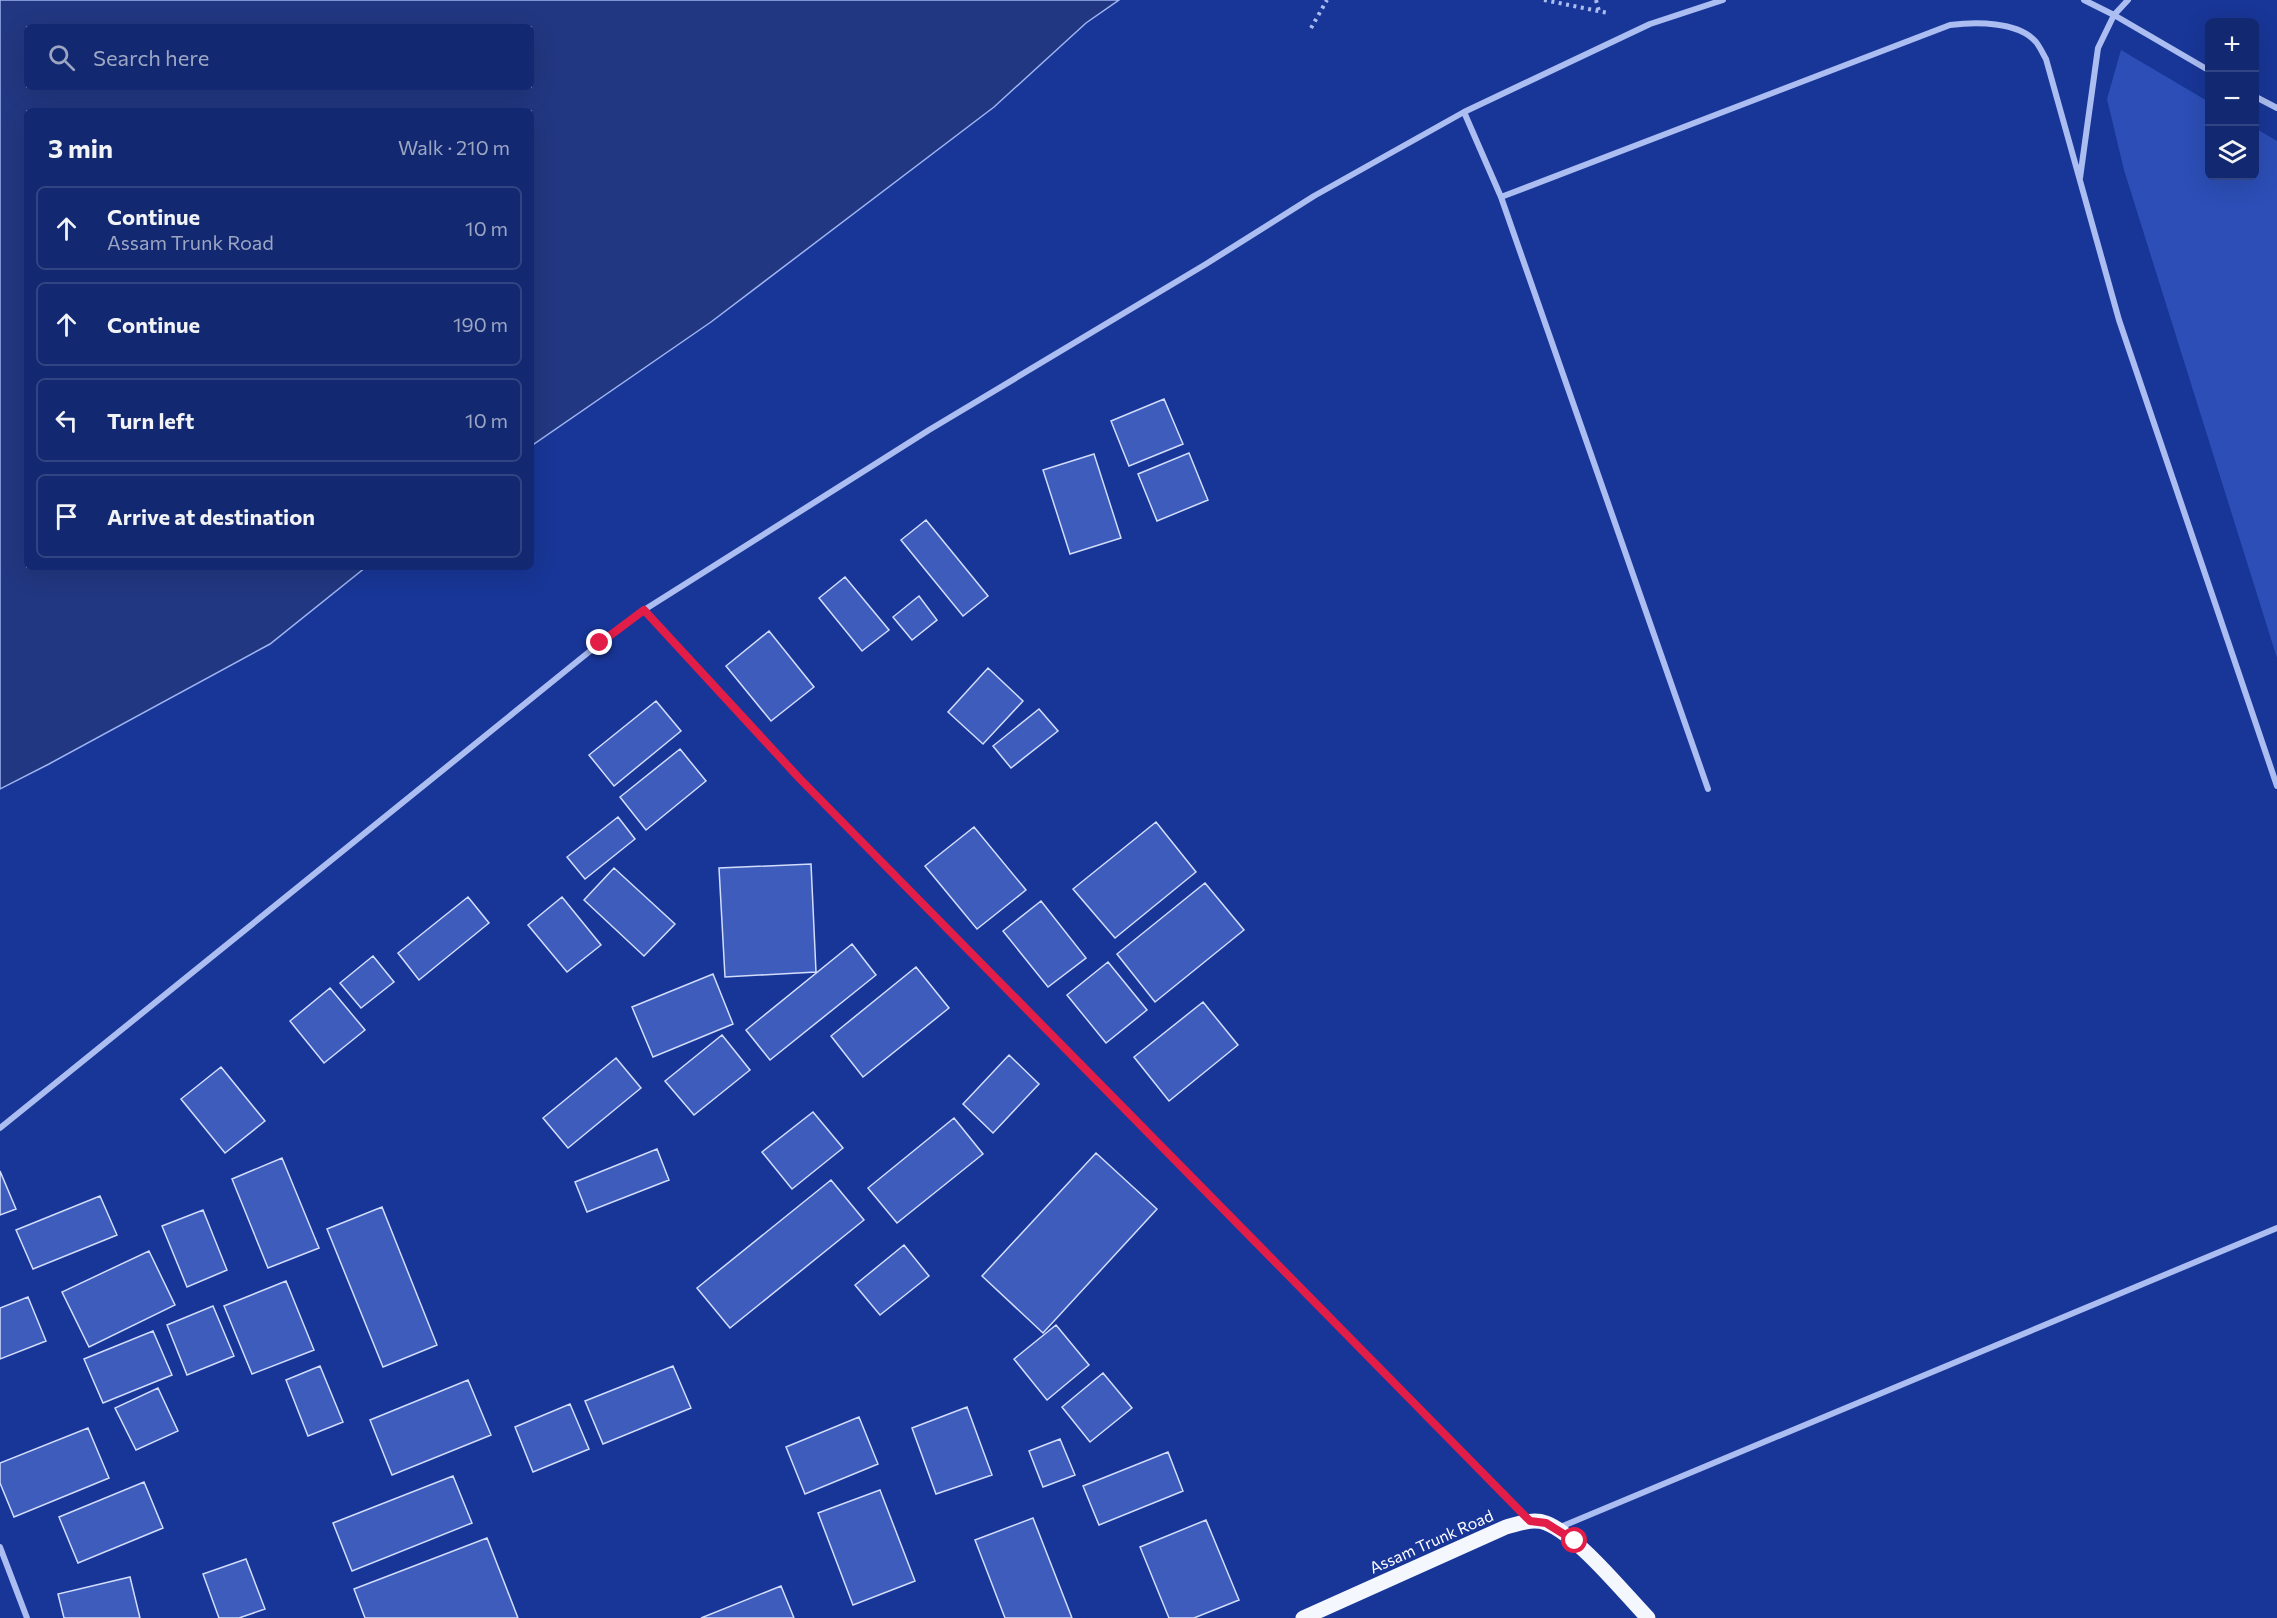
<!DOCTYPE html>
<meta charset="utf-8">
<style>
:root{--surface:#122871;--page:#1b3076;--text:#f1f3f6;--muted:#9ca6c3;--line:#314484}
body{margin:0;font-family:Commissioner,sans-serif;background:var(--page);color:var(--text)}
.controls{position:absolute;right:18px;top:18px;display:grid;overflow:hidden;border-radius:9px;box-shadow:0 6px 24px #0002}
.controls button{width:54px;height:54px;display:grid;place-items:center;padding:0;border:0;border-bottom:2px solid var(--line);background:var(--surface);color:var(--text);font:30px sans-serif}
.stop{position:absolute;width:18px;height:18px;margin:-14px;border:4px solid #e11d48;border-radius:50%;background:#fff}
.stop.end{background:#e11d48;border-color:#fff;box-shadow:0 2px 6px #0008}
.list{margin:0;padding:0;list-style:none}
h2{display:flex;justify-content:space-between;align-items:center;height:78px;margin:0;padding:0 24px;font-size:26px}
h2 small{font-size:20px;font-weight:400;color:var(--muted)}
.list li{display:grid;grid-template-columns:39px 1fr auto;gap:18px;align-items:center;box-sizing:border-box;height:84px;margin:0 12px 12px;padding:0 12px;border:2px solid var(--line);border-radius:9px}
.list b{display:block;font-size:22px;white-space:nowrap}
.list p{margin:0;font-size:20px;white-space:nowrap;color:var(--muted)}
.list em{font-size:20px;font-style:normal;color:var(--muted)}
.icon{flex:none;width:33px;height:33px;fill:none;stroke:currentColor;stroke-width:2;stroke-linecap:round;stroke-linejoin:round}
.map{position:relative;flex:none;width:2277px;height:1618px;overflow:hidden}
.search{position:absolute;background:var(--surface);box-shadow:0 6px 24px #0002;left:24px;top:24px;width:510px;height:66px;display:flex;align-items:center;gap:15px;box-sizing:border-box;padding:0 21px;border-radius:9px;color:var(--muted);font-size:22px}
.panel{position:absolute;background:var(--surface);box-shadow:0 6px 24px #0002;left:24px;top:108px;width:510px;height:462px;border-radius:9px}
.map>svg:first-child{display:block}
</style>
<div class="map">
<svg width="2277" height="1618" viewBox="0 0 2277 1618">
<rect width="100%" height="100%" fill="#183697"/>
<path fill="#2c4eb6" d="M2121,50L2209,102L2210,176H2254L2255,128L2277,141V658L2124,170L2107,99Z"/>
<path fill="#213781" stroke="#9eb4f3" stroke-width="1.5" fill-rule="evenodd" d="M0,0H1119L1086,23L994,107L711,322L531,446V111H27V567H366L270,644L49,764L0,789ZM27,27H531V87H27Z"/>
<path fill="#3d5cbc" stroke="#d2ddfc" stroke-width="1.5" d="M1164,399L1183,444L1129,466L1111,421Z
M1189,453L1208,500L1157,521L1138,474Z
M1094,454L1121,538L1070,554L1043,470Z
M926,520L988,596L963,616L901,540Z
M845,577L889,630L862,651L819,598Z
M919,596L937,620L912,640L893,617Z
M769,631L814,687L771,721L726,666Z
M988,668L1023,701L983,744L948,712Z
M656,701L681,731L614,786L589,755Z
M1039,709L1058,731L1011,768L993,746Z
M680,749L706,781L646,830L620,797Z
M618,817L635,839L585,879L567,857Z
M1156,822L1196,872L1115,938L1073,889Z
M974,827L1026,890L977,929L925,866Z
M811,864L816,972L725,977L719,868Z
M614,868L675,924L644,956L584,900Z
M1205,883L1244,930L1155,1002L1117,954Z
M468,897L489,923L419,980L398,953Z
M562,897L601,945L567,972L528,925Z
M1041,901L1086,958L1048,987L1003,931Z
M852,944L876,975L770,1060L746,1030Z
M373,956L394,982L361,1008L340,983Z
M1108,962L1147,1010L1106,1043L1067,995Z
M916,967L949,1008L863,1077L831,1036Z
M713,974L733,1024L653,1057L632,1007Z
M330,988L365,1030L324,1063L290,1021Z
M1203,1002L1238,1045L1169,1101L1134,1057Z
M722,1035L750,1070L694,1115L665,1081Z
M1009,1055L1039,1084L993,1133L963,1104Z
M616,1058L641,1088L568,1148L543,1118Z
M221,1067L265,1121L225,1153L181,1099Z
M813,1112L843,1148L792,1189L762,1152Z
M954,1118L983,1154L897,1223L868,1188Z
M657,1149L669,1180L587,1212L575,1182Z
M1096,1153L1157,1209L1043,1333L982,1276Z
M282,1158L319,1248L268,1268L232,1179Z
M0,1171L16,1209L0,1215Z
M831,1180L864,1220L730,1328L697,1288Z
M100,1196L117,1235L33,1269L16,1230Z
M382,1207L437,1345L383,1367L327,1229Z
M203,1210L227,1270L187,1287L162,1226Z
M904,1245L929,1276L880,1315L855,1285Z
M149,1251L175,1305L89,1347L62,1292Z
M286,1281L314,1350L252,1374L224,1306Z
M28,1297L46,1341L0,1359V1308Z
M213,1306L234,1356L187,1375L167,1325Z
M1056,1325L1089,1365L1047,1400L1014,1359Z
M153,1331L172,1375L103,1403L84,1359Z
M320,1366L343,1422L308,1436L286,1380Z
M673,1366L691,1408L603,1444L585,1401Z
M1103,1373L1132,1408L1090,1442L1062,1407Z
M468,1380L491,1435L392,1475L370,1420Z
M158,1388L178,1431L136,1450L115,1408Z
M570,1404L589,1449L533,1472L515,1427Z
M967,1407L992,1475L936,1494L912,1428Z
M859,1417L878,1464L805,1494L786,1447Z
M88,1428L109,1478L14,1517L0,1483V1463Z
M1060,1439L1075,1475L1043,1487L1029,1451Z
M1168,1452L1183,1491L1099,1525L1083,1486Z
M453,1476L472,1523L352,1571L333,1523Z
M144,1482L163,1528L78,1563L59,1517Z
M880,1490L915,1581L853,1605L818,1513Z
M1033,1518L1072,1618H1005L975,1540Z
M1206,1520L1239,1600L1194,1618H1169L1140,1547Z
M487,1538L518,1618H365L354,1589Z
M246,1559L265,1609L239,1618H219L203,1574Z
M130,1577L140,1618H64L58,1594Z
M781,1586L794,1618H701Z"/>
<g fill="none" stroke-linecap="round" stroke-linejoin="round">
<path stroke="#abbdf1" stroke-width="4" stroke-dasharray="3 4.5" stroke-linecap="butt" d="M1544,0L1608,13
M1596,0L1599,11
M1311,28L1327,0"/>
<path stroke="#abbdf1" stroke-width="6" d="M2084,0L2114,15L2210,71
M2254,96L2277,108
M1464,112L1501,197L1708,789
M2080,178L2098,48L2114,15L2128,0
M1501,197L1950,25C1975,22 2018,21 2036,42C2040,47 2043,54 2046,59L2119,320L2277,786
M644,610L800,779L1529,1520
M0,1128L600,643L644,610L929,430L1206,264L1314,196L1464,112L1650,24L1723,0
M1558,1528L2277,1228
M0,1547L27,1618"/>
<path stroke="#f5f7ff" stroke-width="15" d="M1303,1618L1506,1527C1519,1524 1532,1518 1546,1523C1577,1535 1624,1593 1648,1618"/>
</g>
<g fill="none" stroke-linecap="round" stroke-linejoin="round">
<path stroke="#e11d48" stroke-width="8" d="M600,643L644,610L800,779L1530,1521L1546,1523L1575,1541"/>
</g>
<g text-anchor="middle" dominant-baseline="central" stroke-width="5" stroke-linejoin="round" paint-order="stroke">
<g font-size="16" fill="#fff" stroke="#183697">
<text transform="translate(1431 1541) rotate(-24)">Assam Trunk Road</text>
</g>
</g>
</svg>
<div class="controls">
<button>+</button>
<button>−</button>
<button><svg class="icon" aria-label="layers" viewBox="0 0 24 24"><path d="M12 4l9 5-9 5-9-5zM3 14l9 5 9-5"/></svg></button>
</div>
<div class="stop" style="left:1575px;top:1541px"></div>
<div class="stop end" style="left:600px;top:643px"></div>
<div class="search"><svg class="icon" aria-label="search" viewBox="0 0 24 24"><circle cx="10" cy="10" r="6"/><path d="M15 15l6 6"/></svg>Search here</div>
<section class="panel">
<h2>3 min<small>Walk · 210 m</small></h2>
<ul class="list">
<li><svg class="icon" aria-label="ahead" viewBox="0 0 24 24"><path d="M12 20V5M6 11l6-6 6 6"/></svg><div><b>Continue</b><p>Assam Trunk Road</p></div><em>10 m</em></li>
<li><svg class="icon" aria-label="ahead" viewBox="0 0 24 24"><path d="M12 20V5M6 11l6-6 6 6"/></svg><div><b>Continue</b></div><em>190 m</em></li>
<li><svg class="icon" aria-label="left" viewBox="0 0 24 24"><path d="M17 20v-9H6M10 6l-5 5 5 5"/></svg><div><b>Turn left</b></div><em>10 m</em></li>
<li><svg class="icon" aria-label="arrive" viewBox="0 0 24 24"><path d="M6 21V4h12l-3 4 3 4H6"/></svg><div><b>Arrive at destination</b></div></li>
</ul>
</section>
</div>
